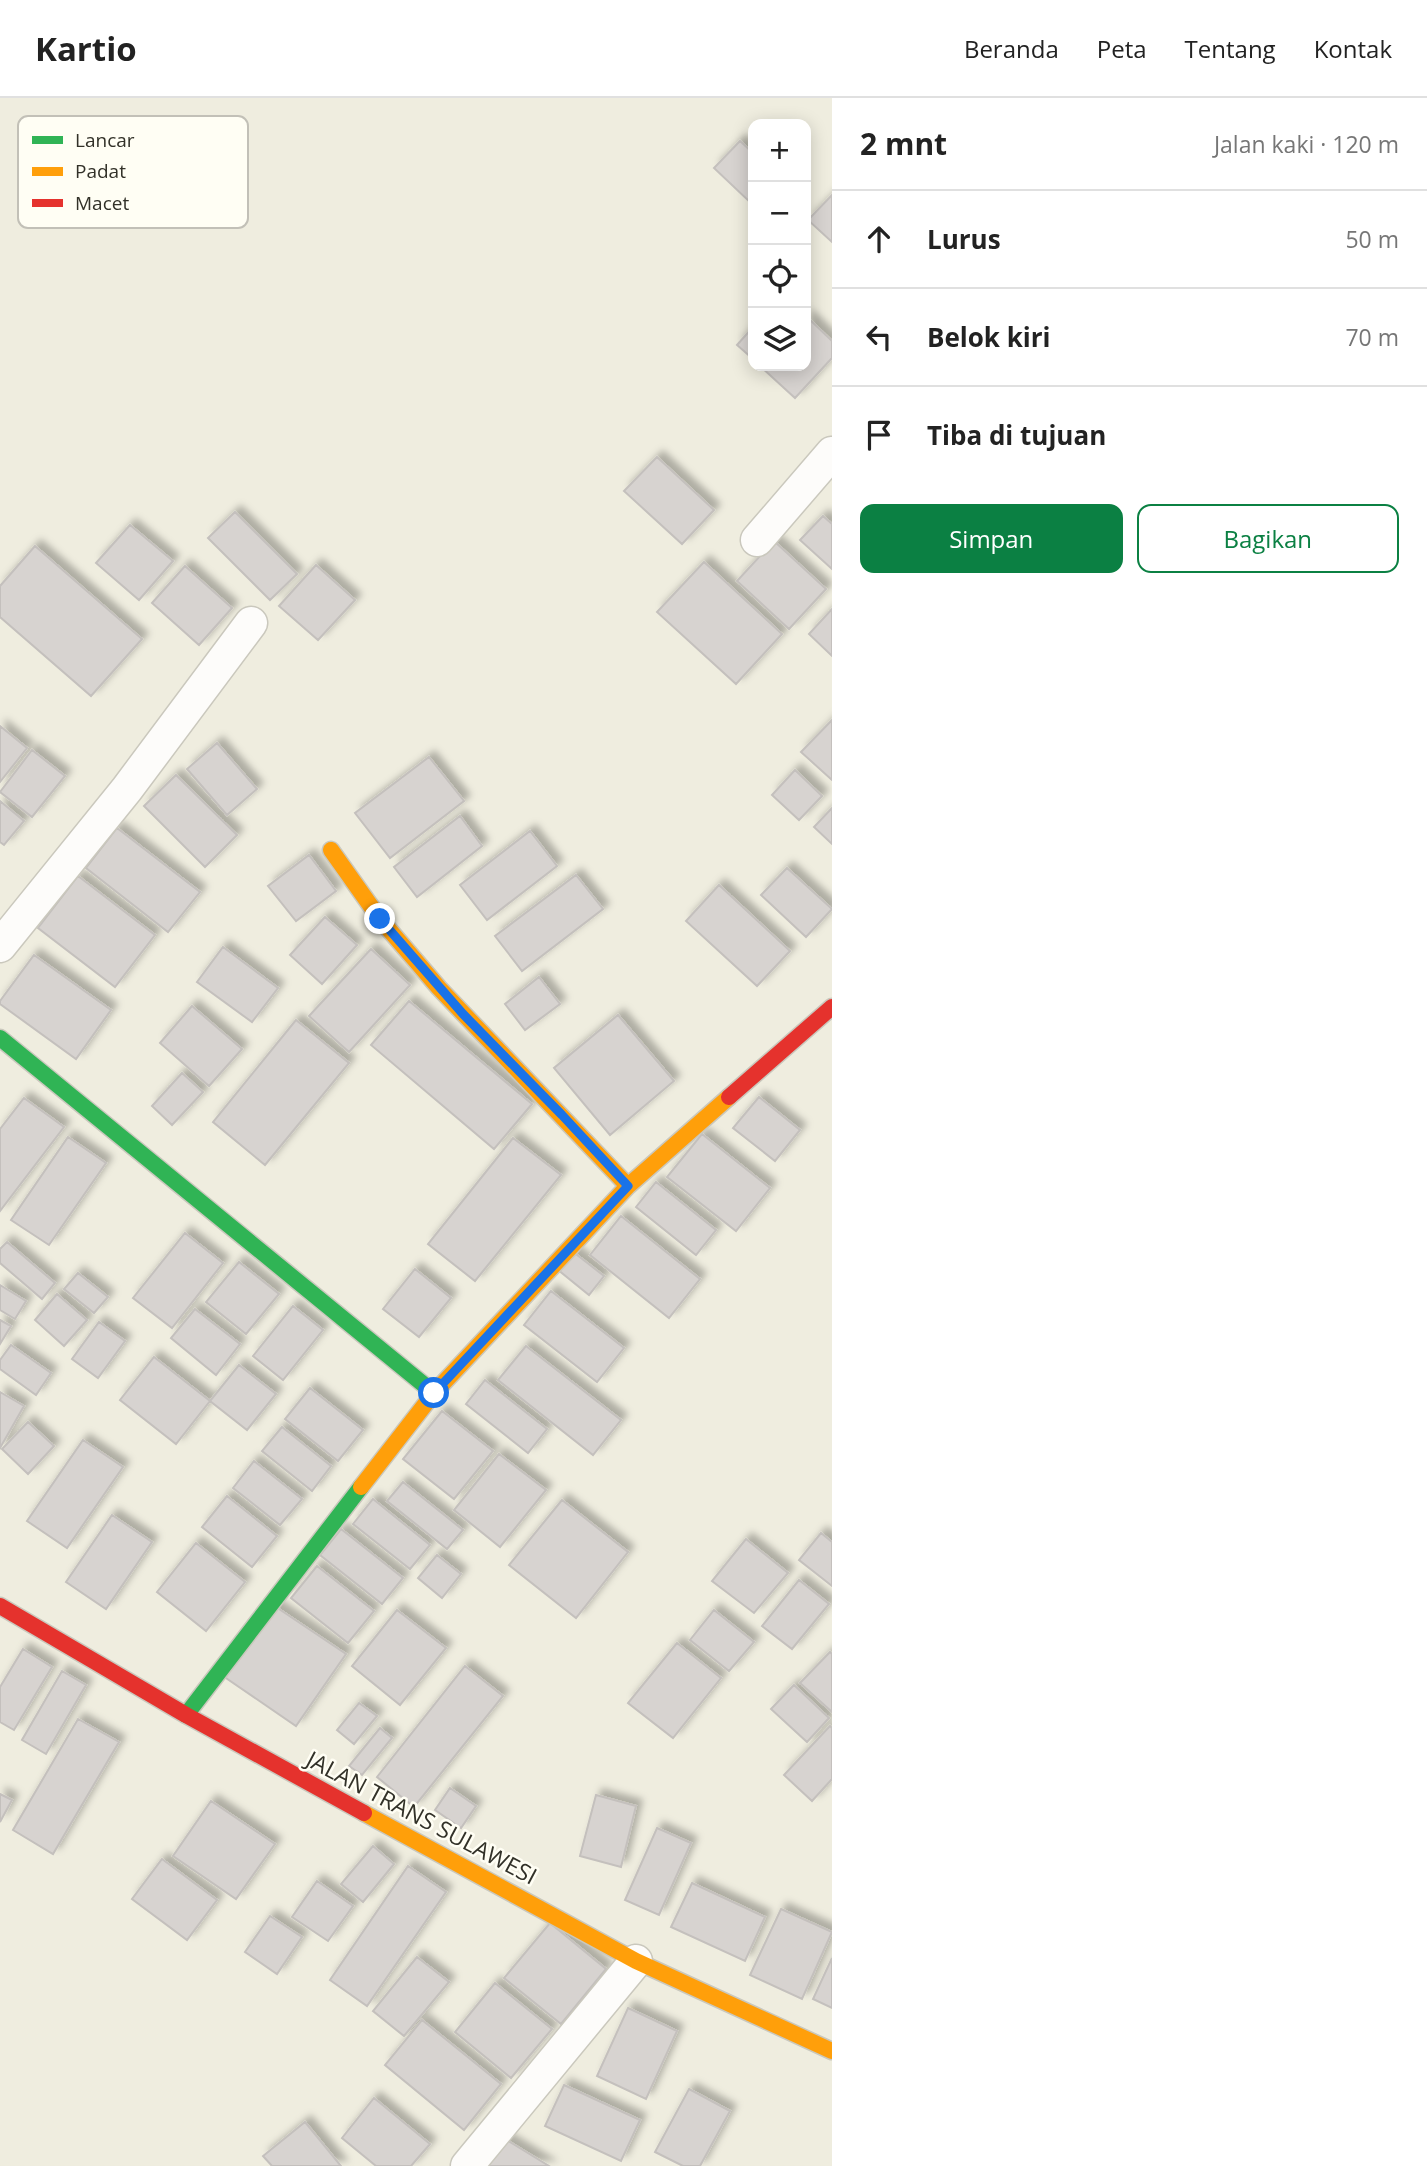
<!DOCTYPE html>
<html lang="id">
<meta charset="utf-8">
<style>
:root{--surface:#fff;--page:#f6f6f6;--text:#222;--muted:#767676;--line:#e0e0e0;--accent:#0b8043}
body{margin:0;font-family:"Open Sans",sans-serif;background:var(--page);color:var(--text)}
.controls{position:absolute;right:21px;top:21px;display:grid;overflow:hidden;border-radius:14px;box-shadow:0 4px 18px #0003}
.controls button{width:63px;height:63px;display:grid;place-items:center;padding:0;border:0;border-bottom:2px solid var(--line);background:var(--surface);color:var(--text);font:35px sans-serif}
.stop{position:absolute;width:21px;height:21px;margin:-16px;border:5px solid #1a73e8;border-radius:50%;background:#fff}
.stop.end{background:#1a73e8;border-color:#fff;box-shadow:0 2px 7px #0008}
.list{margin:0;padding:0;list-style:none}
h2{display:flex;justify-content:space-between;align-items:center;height:91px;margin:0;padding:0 28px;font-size:30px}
h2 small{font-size:23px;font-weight:400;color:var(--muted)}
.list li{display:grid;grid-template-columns:46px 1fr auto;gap:21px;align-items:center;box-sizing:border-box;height:98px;padding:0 28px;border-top:2px solid var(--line)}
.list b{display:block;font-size:26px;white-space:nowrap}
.list em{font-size:23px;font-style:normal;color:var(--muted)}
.actions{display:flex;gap:14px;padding:21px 28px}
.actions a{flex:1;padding:16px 0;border:2px solid var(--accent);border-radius:14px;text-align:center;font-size:24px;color:var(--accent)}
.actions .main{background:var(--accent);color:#fff}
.icon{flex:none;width:38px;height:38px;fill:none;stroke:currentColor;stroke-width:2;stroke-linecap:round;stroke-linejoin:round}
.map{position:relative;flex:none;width:832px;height:2068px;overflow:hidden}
header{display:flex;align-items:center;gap:42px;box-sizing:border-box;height:98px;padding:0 35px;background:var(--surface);border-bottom:2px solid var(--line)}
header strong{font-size:33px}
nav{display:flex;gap:38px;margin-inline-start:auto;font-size:24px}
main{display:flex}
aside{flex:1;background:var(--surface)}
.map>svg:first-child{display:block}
</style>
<header>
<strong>Kartio</strong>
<nav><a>Beranda</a><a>Peta</a><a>Tentang</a><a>Kontak</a></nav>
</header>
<main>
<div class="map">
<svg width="832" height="2068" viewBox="0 0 832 2068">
<defs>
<filter id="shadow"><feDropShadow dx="6" dy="-6" stdDeviation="3.5" flood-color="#0004"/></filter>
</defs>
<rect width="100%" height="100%" fill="#efeddf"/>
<path fill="#d7d3d0" stroke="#c4c0bd" stroke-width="2" filter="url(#shadow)" d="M740,43L753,55V107L714,70Z
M832,97V144L808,122Z
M806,218L832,243V260L795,300L760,268H806Z
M753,229V261L737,247Z
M657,359L714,412L682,446L624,393Z
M235,414L297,476L270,502L208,440Z
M823,418L832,426V471L800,442Z
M130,427L173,463L139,502L96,465Z
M774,443L826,491L789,531L737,483Z
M35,448L142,541L91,598L0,519V488Z
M704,464L782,536L736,586L657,514Z
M316,467L355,502L318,542L279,508Z
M185,468L232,510L199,547L152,505Z
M832,511V558L809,536Z
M832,622V682L801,654Z
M0,628L27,650L0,684Z
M217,645L257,691L227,717L187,671Z
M32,652L65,678L32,719L0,694Z
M429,659L464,703L390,760L355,715Z
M795,672L822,698L799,722L772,697Z
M176,677L237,737L205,769L144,708Z
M0,703L24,723L4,747L0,744Z
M832,710V746L814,729Z
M460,718L482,748L417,799L394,769Z
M117,730L200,794L168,834L86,770Z
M530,733L557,768L487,822L460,787Z
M309,757L336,793L296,823L268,788Z
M787,770L832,811L806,839L761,797Z
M576,777L603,811L522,873L495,838Z
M78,778L155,837L115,889L38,830Z
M719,787L790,853L757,888L686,823Z
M325,819L357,847L322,886L290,857Z
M223,849L278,890L252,924L197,884Z
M371,851L410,887L349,954L309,918Z
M34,857L111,912L76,961L0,906V903Z
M539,879L560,906L525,932L505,906Z
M409,903L532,1006L494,1051L371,947Z
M192,908L242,951L209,988L160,945Z
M618,917L674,983L610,1037L554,970Z
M296,922L349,965L265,1067L213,1024Z
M182,975L203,994L172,1027L152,1008Z
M759,999L800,1032L775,1063L733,1030Z
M24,1000L64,1029L0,1113V1031Z
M702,1036L770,1090L736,1133L667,1079Z
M68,1039L106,1065L49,1147L11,1122Z
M513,1040L561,1077L475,1183L428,1146Z
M656,1084L716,1132L696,1157L636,1109Z
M621,1118L700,1181L669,1220L590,1157Z
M185,1135L223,1165L172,1230L133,1200Z
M7,1144L55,1185L42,1201L0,1165V1151Z
M572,1153L604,1178L589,1197L557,1171Z
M239,1164L279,1196L246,1236L206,1204Z
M415,1171L451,1200L419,1239L383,1211Z
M78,1175L108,1199L94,1215L64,1191Z
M0,1187L26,1203L15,1221L0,1212Z
M551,1193L624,1250L597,1284L524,1227Z
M57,1196L87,1222L64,1248L35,1222Z
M293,1208L323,1232L283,1282L253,1258Z
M195,1211L240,1246L216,1277L171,1240Z
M0,1222L11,1228L0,1246Z
M99,1224L125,1243L98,1280L72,1261Z
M11,1247L51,1275L36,1297L0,1271V1262Z
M526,1248L621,1322L593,1357L498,1282Z
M154,1259L210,1303L176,1346L120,1302Z
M239,1267L276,1296L247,1332L210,1303Z
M485,1282L547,1331L528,1355L466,1306Z
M310,1290L363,1332L338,1363L285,1321Z
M0,1294L24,1308L0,1350Z
M442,1313L493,1353L454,1401L403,1361Z
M28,1324L54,1348L28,1376L2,1351Z
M282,1329L331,1368L312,1393L262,1353Z
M83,1342L123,1369L67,1450L27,1423Z
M499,1356L546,1392L500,1449L454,1412Z
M254,1363L302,1401L280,1427L233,1390Z
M403,1384L463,1432L447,1451L387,1403Z
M227,1398L277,1438L252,1469L202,1429Z
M373,1401L430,1447L410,1471L353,1426Z
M562,1402L628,1454L576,1520L509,1467Z
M112,1417L152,1444L106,1511L66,1484Z
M341,1431L403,1480L382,1506L320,1457Z
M821,1435L832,1444V1488L799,1462Z
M746,1441L788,1475L754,1515L712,1483Z
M196,1445L245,1484L206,1533L157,1494Z
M437,1457L461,1476L442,1500L418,1480Z
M317,1468L374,1513L348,1545L291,1500Z
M799,1482L829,1506L792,1551L762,1528Z
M273,1507L346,1556L296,1628L223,1578Z
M397,1512L446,1550L400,1607L352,1568Z
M714,1512L754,1544L729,1573L690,1542Z
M677,1545L721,1580L673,1640L628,1605Z
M23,1551L52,1569L14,1632L0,1624V1589Z
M830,1554L832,1556V1614L800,1585Z
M465,1568L503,1598L414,1709L377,1679Z
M62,1573L86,1587L46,1656L22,1642Z
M794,1587L829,1620L807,1644L771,1611Z
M359,1605L377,1618L354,1646L337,1632Z
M78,1621L119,1644L53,1756L13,1732Z
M830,1628L832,1630V1681L812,1703L784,1677Z
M380,1630L392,1640L362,1677L349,1668Z
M450,1690L476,1708L461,1730L435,1712Z
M0,1696L12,1702L0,1724Z
M596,1697L636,1708L621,1769L580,1758Z
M211,1703L275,1746L236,1801L173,1758Z
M657,1730L691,1745L659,1817L625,1802Z
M373,1748L394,1766L363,1804L341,1786Z
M162,1761L217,1802L187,1842L132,1801Z
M408,1768L446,1794L367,1908L330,1882Z
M317,1783L353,1808L328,1843L292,1819Z
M692,1785L765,1819L745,1863L671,1829Z
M781,1811L832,1834L802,1901L750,1877Z
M270,1818L302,1839L277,1876L245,1854Z
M550,1825L606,1871L561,1926L504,1880Z
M417,1859L449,1884L404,1938L373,1913Z
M832,1860V1910L813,1901Z
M495,1885L552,1931L511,1980L455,1934Z
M628,1910L677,1933L646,2001L597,1978Z
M422,1922L501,1986L464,2032L385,1967Z
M564,1987L640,2022L621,2063L545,2028Z
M689,1991L730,2013L700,2068H683L655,2054Z
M374,2000L430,2046L411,2068H376L342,2040Z
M305,2024L341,2068H272L263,2058Z
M505,2041L549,2068H487Z"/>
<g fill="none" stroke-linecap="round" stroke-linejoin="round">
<defs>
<path id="street" d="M757,442L832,355
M0,848L127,691L251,525
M467,2068L636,1863"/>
<path id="fast" d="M0,940L434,1295
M186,1617L361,1389"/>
<path id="slow" d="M331,752L380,821L439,890L628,1088
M361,1389L434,1295L628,1088L729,999
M364,1715L636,1863L832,1953"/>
<path id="jam" d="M729,999L832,909
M0,1508L186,1617L364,1715"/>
</defs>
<use href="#street" stroke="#cac8bd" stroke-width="35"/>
<use href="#fast" stroke="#cac8bd" stroke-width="19"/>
<use href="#slow" stroke="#cac8bd" stroke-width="19"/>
<use href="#jam" stroke="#cac8bd" stroke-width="19"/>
<use href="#street" stroke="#fdfcfa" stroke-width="32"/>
<use href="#fast" stroke="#30b455" stroke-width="16"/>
<use href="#slow" stroke="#ff9f0a" stroke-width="16"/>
<use href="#jam" stroke="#e5322d" stroke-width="16"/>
</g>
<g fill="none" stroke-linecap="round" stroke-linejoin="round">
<path stroke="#1a73e8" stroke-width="9" d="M380,821L463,916L562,1017L628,1088L434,1295"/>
</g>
<g text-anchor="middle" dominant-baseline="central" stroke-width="5" stroke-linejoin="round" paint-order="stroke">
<g font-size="23" fill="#323128" stroke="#fffef4">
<text transform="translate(422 1719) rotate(28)">JALAN TRANS SULAWESI</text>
</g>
</g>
<rect x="18" y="18" width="230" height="112" rx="10" fill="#fffef4" stroke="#c2c0b7" stroke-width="2"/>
<rect x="32" y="38" width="31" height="8" fill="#30b455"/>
<rect x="32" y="69" width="31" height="9" fill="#ff9f0a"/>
<rect x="32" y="101" width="31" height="8" fill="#e5322d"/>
<g font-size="19" fill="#323128">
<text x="75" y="49">Lancar</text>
<text x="75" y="80">Padat</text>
<text x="75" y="112">Macet</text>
</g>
</svg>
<div class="controls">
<button>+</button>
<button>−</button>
<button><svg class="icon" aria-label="locate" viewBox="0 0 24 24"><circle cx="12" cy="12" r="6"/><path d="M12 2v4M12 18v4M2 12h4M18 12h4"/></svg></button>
<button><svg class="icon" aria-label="layers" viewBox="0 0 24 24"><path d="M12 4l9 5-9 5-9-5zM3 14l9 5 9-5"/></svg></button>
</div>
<div class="stop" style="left:434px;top:1295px"></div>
<div class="stop end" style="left:380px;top:821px"></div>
</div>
<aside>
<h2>2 mnt<small>Jalan kaki · 120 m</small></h2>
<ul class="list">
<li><svg class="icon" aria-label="ahead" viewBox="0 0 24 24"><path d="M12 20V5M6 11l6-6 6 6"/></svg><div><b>Lurus</b></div><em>50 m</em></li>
<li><svg class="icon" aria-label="left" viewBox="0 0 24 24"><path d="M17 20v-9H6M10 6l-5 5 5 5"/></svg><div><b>Belok kiri</b></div><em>70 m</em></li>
<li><svg class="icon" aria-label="arrive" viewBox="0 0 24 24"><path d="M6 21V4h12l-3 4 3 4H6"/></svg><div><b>Tiba di tujuan</b></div></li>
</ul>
<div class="actions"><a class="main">Simpan</a><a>Bagikan</a></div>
</aside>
</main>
